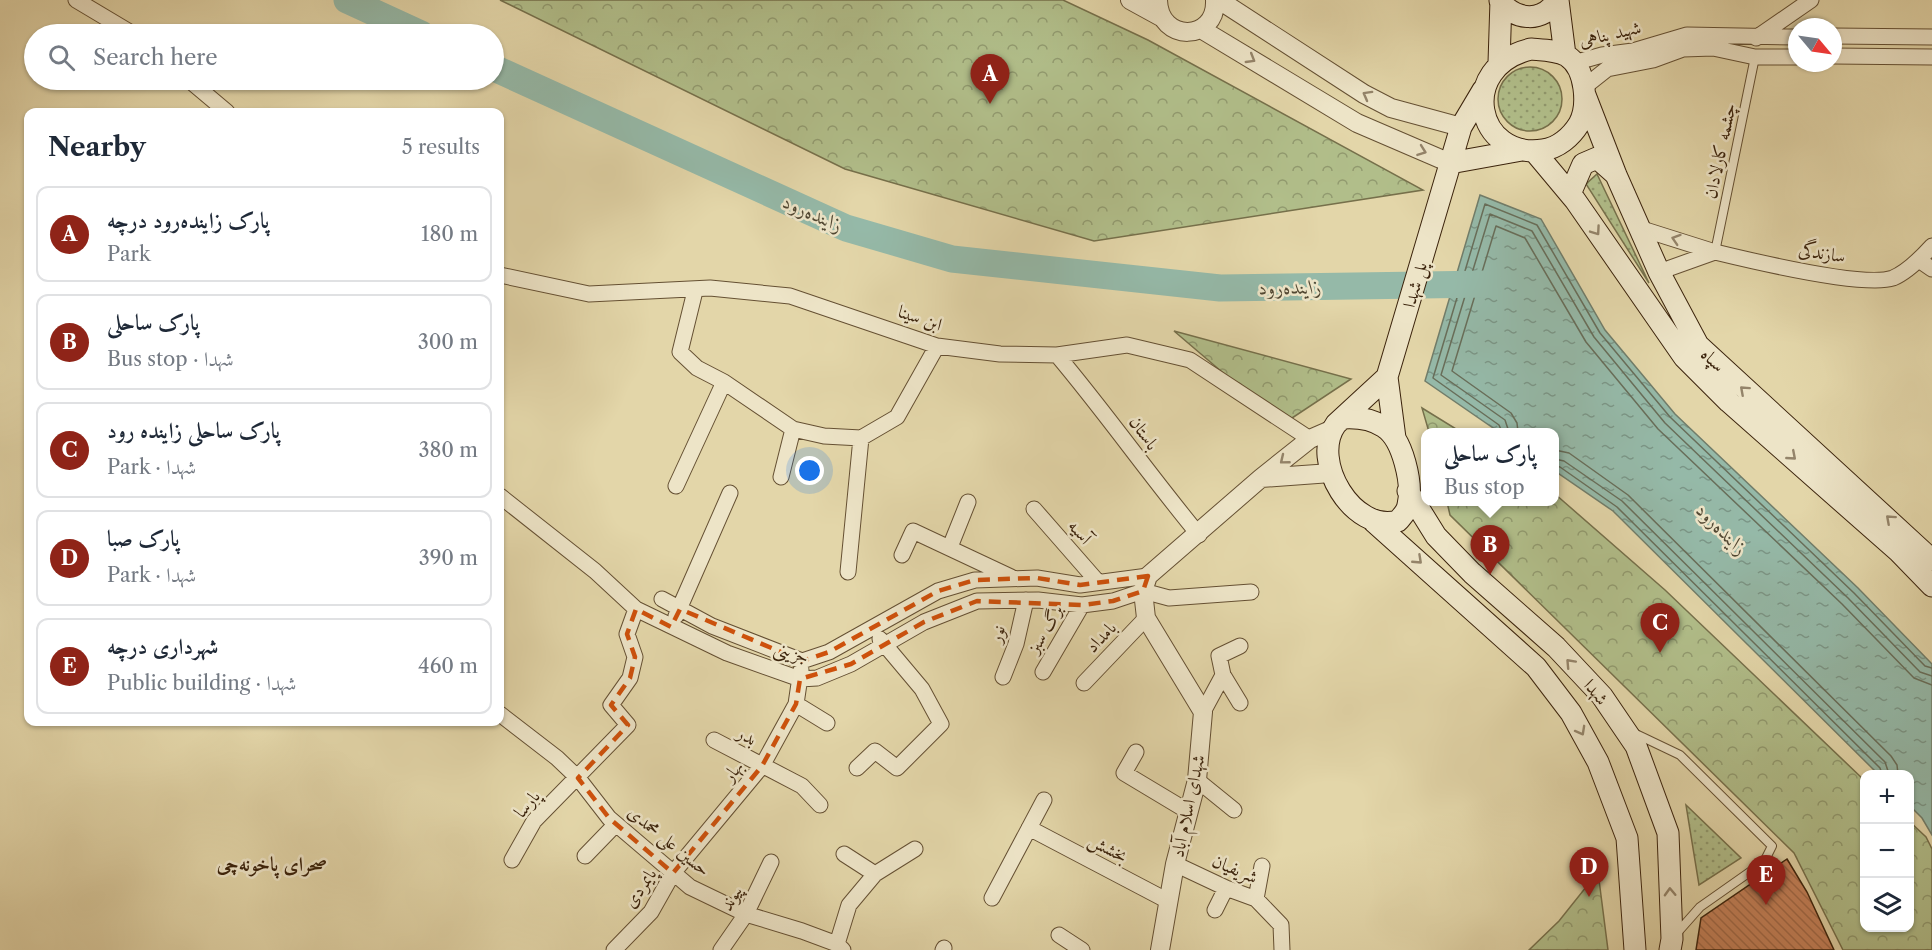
<!DOCTYPE html>
<meta charset="utf-8">
<style>
:root{--surface:#fff;--page:#f6f6f7;--text:#1f2937;--muted:#747a83;--line:#e0e1e3;--accent:#8f2418}
body{margin:0;font-family:"Libre Caslon Text",Amiri,serif;background:var(--page);color:var(--text)}
.controls{position:absolute;right:18px;bottom:18px;display:grid;overflow:hidden;border-radius:12px;box-shadow:0 2px 4px #0004}
.controls button{width:54px;height:54px;display:grid;place-items:center;padding:0;border:0;border-bottom:2px solid var(--line);background:var(--surface);color:var(--text);font:30px sans-serif}
.compass{position:absolute;left:1788px;top:18px;width:54px;height:54px;border-radius:50%;background:var(--surface);box-shadow:0 2px 4px #0004;rotate:119deg}
.you{position:absolute;left:810px;top:471px;width:21px;height:21px;margin:-15px;border:4px solid #fff;border-radius:50%;background:#1a73e8;box-shadow:0 0 0 9px #1a73e833}
.badge{display:grid;place-items:center;width:39px;height:39px;border-radius:50%;background:var(--accent);color:#fff;font-size:20px;font-weight:700}
.pin{position:absolute;translate:-50% -50px;filter:drop-shadow(0 2px 3px #0008)}
.pin::after{content:'';position:absolute;top:32px;width:21px;height:18px;background:inherit;clip-path:polygon(0 0,100% 0,50% 100%)}
.popup{position:absolute;left:1421px;top:428px;width:138px;height:78px;box-sizing:border-box;display:grid;place-content:center;border-radius:12px;background:var(--surface);filter:drop-shadow(0 2px 4px #0005);font-size:20px;white-space:nowrap;color:var(--muted)}
.popup b{font-size:22px;color:var(--text)}
.popup::after{content:'';position:absolute;left:50%;top:100%;margin-left:-12px;border:12px solid transparent;border-top-color:var(--surface)}
.list{margin:0;padding:0;list-style:none}
h2{display:flex;justify-content:space-between;align-items:center;height:78px;margin:0;padding:0 24px;font-size:26px}
h2 small{font-size:20px;font-weight:400;color:var(--muted)}
.list li{display:grid;grid-template-columns:39px 1fr auto;gap:18px;align-items:center;box-sizing:border-box;height:96px;margin:0 12px 12px;padding:0 12px;border:2px solid var(--line);border-radius:12px}
.list b{display:block;font-size:22px;white-space:nowrap}
.list p{margin:0;font-size:20px;white-space:nowrap;color:var(--muted)}
.list em{font-size:20px;font-style:normal;color:var(--muted)}
.icon{flex:none;width:33px;height:33px;fill:none;stroke:currentColor;stroke-width:2;stroke-linecap:round;stroke-linejoin:round}
.map{position:relative;flex:none;width:1932px;height:950px;overflow:hidden}
.search{position:absolute;background:var(--surface);box-shadow:0 2px 4px #0004;left:24px;top:24px;width:480px;height:66px;display:flex;align-items:center;gap:15px;box-sizing:border-box;padding:0 21px;border-radius:33px;color:var(--muted);font-size:22px}
.panel{position:absolute;background:var(--surface);box-shadow:0 2px 4px #0004;left:24px;top:108px;width:480px;height:618px;border-radius:12px}
.map>svg:first-child{display:block}
</style>
<div class="map">
<svg width="1932" height="950" viewBox="0 0 1932 950">
<defs>
<pattern id="grass-dots" width="8" height="8" patternUnits="userSpaceOnUse" patternTransform="scale(1.5)"><rect width="8" height="8" fill="#b1be8a"/><path d="M2 2h.1M6 6h.1" fill="none" stroke="#919a6f" stroke-width="1.8" stroke-linecap="round"/></pattern>
<pattern id="park-crowns" width="20" height="18" patternUnits="userSpaceOnUse" patternTransform="scale(1.5)"><rect width="20" height="18" fill="#b1be8a"/><path d="M2 6a3 3 0 1 1 6 0M12 15a3 3 0 1 1 6 0" fill="none" stroke="#919a6f"/></pattern>
<pattern id="water-ripples" width="26" height="14" patternUnits="userSpaceOnUse" patternTransform="scale(1.5)"><rect width="26" height="14" fill="#95b9a8"/><path d="M2 4q2-2 4 0t4 0M15 11q2-2 4 0t4 0" fill="none" stroke="#7b9687"/></pattern>
<pattern id="building-back-hatch" width="6" height="6" patternUnits="userSpaceOnUse" patternTransform="scale(1.5)"><rect width="6" height="6" fill="#c8835c"/><path d="M-1 5l2 2M0 0l6 6M5-1l2 2" fill="none" stroke="#a46b4a"/></pattern>
</defs>
<rect width="100%" height="100%" fill="#e3d6a9"/>
<filter id="stains"><feTurbulence type="fractalNoise" baseFrequency=".00333" numOctaves="4"/><feColorMatrix values="0 0 0 0 .2 0 0 0 0 .09 0 0 0 0 .02 0 0 0 .5 -.17"/></filter>
<radialGradient id="worn" r=".72"><stop offset=".6" stop-color="#630" stop-opacity="0"/><stop offset="1" stop-color="#630" stop-opacity=".3"/></radialGradient>
<path fill="url(#grass-dots)" stroke="#76704b" stroke-width="1.5" d="M1498 99a32 32 0 1 1 64 0a32 32 0 1 1-64 0Z
M1597,174L1649,283L1586,184Z
M1686,805L1741,858L1699,885Z"/>
<path fill="url(#park-crowns)" stroke="#76704b" stroke-width="1.5" d="M500,0H1063L1148,40L1423,190L1094,241L845,169Z
M1174,331L1351,379L1283,424Z
M1422,408L1461,432H1429Z
M1555,494L1665,590L1864,780V928H1910V822L1926,837L1932,849V950H1843L1794,853L1450,515L1447,502H1555Z
M1598,872L1608,950H1529L1559,921Z"/>
<path fill="url(#water-ripples)" stroke="#717d6a" stroke-width="1.5" d="M1480,195L1541,219L1605,330L1675,414L1858,588L1932,664V835L1922,818L1910,806V774H1878L1613,511L1555,471V432H1499L1425,381Z"/>
<g fill="none" stroke-linecap="round" stroke-linejoin="round">
<path stroke="#686e5a" stroke-width="1.5" d="M1502,432L1499,425L1433,378L1485,204L1537,225L1600,333L1670,417L1854,593L1925,666L1932,668
M1509,432L1505,420L1441,375L1490,214L1532,231L1594,337L1665,423L1848,598L1920,672L1932,676
M1518,432L1517,423L1511,413L1452,371L1496,226L1525,238L1586,342L1658,429L1842,604L1914,678L1932,685
M1555,450L1569,453L1628,495L1891,756L1897,765L1898,774
M1555,459L1564,461L1622,501L1885,762L1889,774
M1555,466L1560,467L1617,507L1880,768L1882,774"/>
<path stroke="#95b9a8" stroke-width="27" d="M347,0L421,34
M494,68L846,228L952,259L1220,288L1489,284"/>
</g>
<path fill="url(#building-back-hatch)" stroke="#3b230c" stroke-width="1.5" d="M1787,859L1807,892L1834,950H1696L1701,918Z"/>
<g fill="none" stroke-linecap="round" stroke-linejoin="round">
<defs>
<path id="service" d="M1715,252L1755,57
M1636,734L1680,755L1772,846L1764,862L1700,907L1677,933"/>
<path id="minor" d="M76,0L133,34
M1833,36L1932,37
M1756,38L1811,0
M1833,56L1932,57
M1574,63L1602,55L1633,51L1687,35L1797,37
M189,80L227,112
M1583,88L1607,69L1653,60L1683,49L1713,48L1755,57H1797
M1639,228L1715,252L1659,272
M1715,252C1748,260 1864,288 1893,278C1907,272 1922,257 1932,246
M1919,260L1932,269
M500,275L589,294L710,288L790,296L937,346L1000,354L1057,355L1127,345L1190,360L1310,439
M695,291L680,352L697,368L724,382L793,429L824,436L861,438L897,417L937,346
M1057,355C1106,413 1150,476 1199,535
M781,477L793,429
M676,486L724,382
M500,496L595,571L636,609L727,653L800,679L817,678L851,664L924,622L977,601L1038,600L1082,605L1113,601L1143,591L1169,598L1251,592
M1034,509L1097,581
M950,547L968,502
M902,555L913,531L1011,577
M848,572L861,438
M662,599L712,626L802,661L829,652L938,591L975,580L1037,578L1080,585L1148,576
M676,616L730,493
M1043,672L1082,605
M1223,675L1240,703
M1003,677L1016,644L1026,600
M1084,683L1146,618
M796,704L827,723
M1203,712L1223,675L1219,656L1240,646
M500,714L557,758L578,778L609,818L690,887L746,914L802,931L837,944L843,950
M714,740L802,786L820,805
M1136,752L1124,773L1189,812
M857,768L875,751L897,768L941,724L922,689L880,639
M1197,780L1234,810
M1029,828L1168,901
M844,854L875,874
M585,856L616,824
M512,860L534,821L628,725L611,705L630,678L635,657L627,634L636,609
M1175,864L1226,888L1256,899L1281,925L1282,950
M992,898L1044,800
M1256,899L1262,866
M1215,910L1226,888
M1059,935L1082,950
M837,944L849,905L875,874L915,849
M614,950L651,912L673,873L762,766L796,704L801,670
M721,950L746,914L771,862
M943,950L944,948"/>
<path id="tertiary" d="M1130,0L1161,17
M1158,0C1159,43 1217,42 1215,0
M1219,0L1364,94L1391,108L1461,127
M1201,29L1357,123L1450,163
M1331,473L1261,478L1310,439L1333,429
M1160,950L1175,864L1197,780L1203,712L1146,618L1143,591L1148,576L1261,478"/>
<path id="secondary" d="M1558,0L1565,55
M1500,1C1516,21 1543,23 1557,0
M1531,49C1542,50 1557,50 1567,56C1586,68 1589,106 1579,124C1571,137 1558,148 1543,150C1476,160 1456,67 1531,49Z
M1499,63L1501,0
M1585,95L1616,175L1659,272L1698,345L1932,560
M1534,151L1575,200L1684,357L1729,402L1899,552L1932,586
M1450,163L1522,150
M1570,194L1583,164L1597,158L1615,174
M1343,418C1358,417 1372,419 1384,427C1403,439 1413,484 1408,505C1407,512 1402,516 1398,521C1354,534 1309,461 1336,424L1387,377
M1395,438L1387,377L1461,127L1483,90
M1408,491L1436,536L1472,573L1556,647L1602,696L1636,746L1668,833L1672,939L1670,950
M1374,522L1536,667L1571,713L1598,762L1627,838L1635,950"/>
</defs>
<use href="#service" stroke="#655033" stroke-width="10"/>
<use href="#minor" stroke="#655033" stroke-width="17"/>
<use href="#tertiary" stroke="#655033" stroke-width="20"/>
<use href="#secondary" stroke="#3b230c" stroke-width="23"/>
<use href="#service" stroke="#ede4c7" stroke-width="8"/>
<use href="#minor" stroke="#ede4c7" stroke-width="15"/>
<use href="#tertiary" stroke="#ede4c7" stroke-width="18"/>
<use href="#secondary" stroke="#ede4c7" stroke-width="21"/>
</g>
<defs><path id="oneway-chevron" d="M-2-3.5L2.5 0L-2 3.5" fill="none" stroke-width="1.6" stroke-linecap="round" stroke-linejoin="round" transform="scale(1.5)"/></defs>
<g stroke="#94846a">
<use href="#oneway-chevron" transform="translate(1251 59) rotate(31)"/>
<use href="#oneway-chevron" transform="translate(1367 95) rotate(-151)"/>
<use href="#oneway-chevron" transform="translate(1422 151) rotate(20)"/>
<use href="#oneway-chevron" transform="translate(1596 231) rotate(55)"/>
<use href="#oneway-chevron" transform="translate(1676 239) rotate(-162)"/>
<use href="#oneway-chevron" transform="translate(1744 390) rotate(-138)"/>
<use href="#oneway-chevron" transform="translate(1792 456) rotate(41)"/>
<use href="#oneway-chevron" transform="translate(1284 460) rotate(141)"/>
<use href="#oneway-chevron" transform="translate(1890 519) rotate(-138)"/>
<use href="#oneway-chevron" transform="translate(1418 560) rotate(43)"/>
<use href="#oneway-chevron" transform="translate(1570 663) rotate(-133)"/>
<use href="#oneway-chevron" transform="translate(1581 731) rotate(61)"/>
<use href="#oneway-chevron" transform="translate(1670 892) rotate(-92)"/>
</g>
<path fill="none" stroke="#ce510c" stroke-width="4.5" stroke-dasharray="12 8" stroke-linejoin="round" d="M1148,576L1143,591L1113,601L1082,605L977,601L924,622L851,664L800,679L796,704L762,766L673,873L609,818L578,778L628,725L611,705L630,678L635,657L627,634L636,609L671,627L680,609L802,661L829,652L938,591L975,580L1037,578L1080,585Z"/>
<g text-anchor="middle" dominant-baseline="central" stroke-width="5" stroke-linejoin="round" paint-order="stroke">
<g font-size="18" fill="#3b230c" stroke="#ede4c7">
<text transform="translate(1610 34) rotate(-13)">شهید پناهی</text>
<text transform="translate(1720 151) rotate(-78)">چشمه کارلادان</text>
<text transform="translate(1822 253) rotate(9)">سازندگی</text>
<text transform="translate(1415 285) rotate(-74)">پل شهدا</text>
<text transform="translate(920 318) rotate(19)">ابن سینا</text>
<text transform="translate(1713 360) rotate(44)">سپاه</text>
<text transform="translate(1144 433) rotate(55)">باستان</text>
<text transform="translate(1080 532) rotate(49)">آسیه</text>
<text transform="translate(1045 629) rotate(-60)">برگ سبز</text>
<text transform="translate(997 634) rotate(-74)">نور</text>
<text transform="translate(1101 637) rotate(-46)">بامداد</text>
<text transform="translate(791 653) rotate(13)">جزینی</text>
<text transform="translate(1596 692) rotate(50)">شهدا</text>
<text transform="translate(747 736) rotate(28)">بدر</text>
<text transform="translate(733 771) rotate(-51)">بهار</text>
<text transform="translate(527 804) rotate(-50)">پارسا</text>
<text transform="translate(1188 806) rotate(-78)">شهدای اسلام آباد</text>
<text transform="translate(669 841) rotate(39)">حسین علی محمدی</text>
<text transform="translate(1108 848) rotate(28)">بخشش</text>
<text transform="translate(1235 869) rotate(23)">شریفیان</text>
<text transform="translate(640 888) rotate(-56)">پایمردی</text>
<text transform="translate(731 898) rotate(-61)">پیوند</text>
</g>
<g font-size="20" font-style="italic" fill="#524833" stroke="#ede4c7">
<text transform="translate(813 213) rotate(24)">زاینده‌رود</text>
<text transform="translate(1290 287) rotate(-1)">زاینده‌رود</text>
<text transform="translate(1722 529) rotate(45)">زاینده‌رود</text>
</g>
<g font-size="20" font-weight="bold" fill="#3b230c" stroke="#ede4c7">
<text x="272" y="864">صحرای پاخونه‌چی</text>
</g>
</g>
<rect width="100%" height="100%" filter="url(#stains)"/>
<rect width="100%" height="100%" fill="url(#worn)"/>
</svg>
<div class="controls">
<button>+</button>
<button>−</button>
<button><svg class="icon" aria-label="layers" viewBox="0 0 24 24"><path d="M12 4l9 5-9 5-9-5zM3 14l9 5 9-5"/></svg></button>
</div>
<svg class="compass" viewBox="-18 -18 36 36"><path d="M0-13l5 13h-10z" fill="#e53935"/><path d="M0 13l5-13h-10z" fill="#747a83"/></svg>
<div class="you"></div>
<div class="pin badge" style="left:990px;top:104px">A</div>
<div class="pin badge" style="left:1490px;top:575px">B</div>
<div class="popup"><b>پارک ساحلی</b>Bus stop</div>
<div class="pin badge" style="left:1660px;top:653px">C</div>
<div class="pin badge" style="left:1589px;top:897px">D</div>
<div class="pin badge" style="left:1766px;top:905px">E</div>
<div class="search"><svg class="icon" aria-label="search" viewBox="0 0 24 24"><circle cx="10" cy="10" r="6"/><path d="M15 15l6 6"/></svg>Search here</div>
<section class="panel">
<h2>Nearby<small>5 results</small></h2>
<ul class="list">
<li><span class="badge">A</span><div><b>پارک زاینده‌رود درچه</b><p>Park</p></div><em>180 m</em></li>
<li><span class="badge">B</span><div><b>پارک ساحلی</b><p>Bus stop · شهدا</p></div><em>300 m</em></li>
<li><span class="badge">C</span><div><b>پارک ساحلی زاینده رود</b><p>Park · شهدا</p></div><em>380 m</em></li>
<li><span class="badge">D</span><div><b>پارک صبا</b><p>Park · شهدا</p></div><em>390 m</em></li>
<li><span class="badge">E</span><div><b>شهرداری درچه</b><p>Public building · شهدا</p></div><em>460 m</em></li>
</ul>
</section>
</div>
